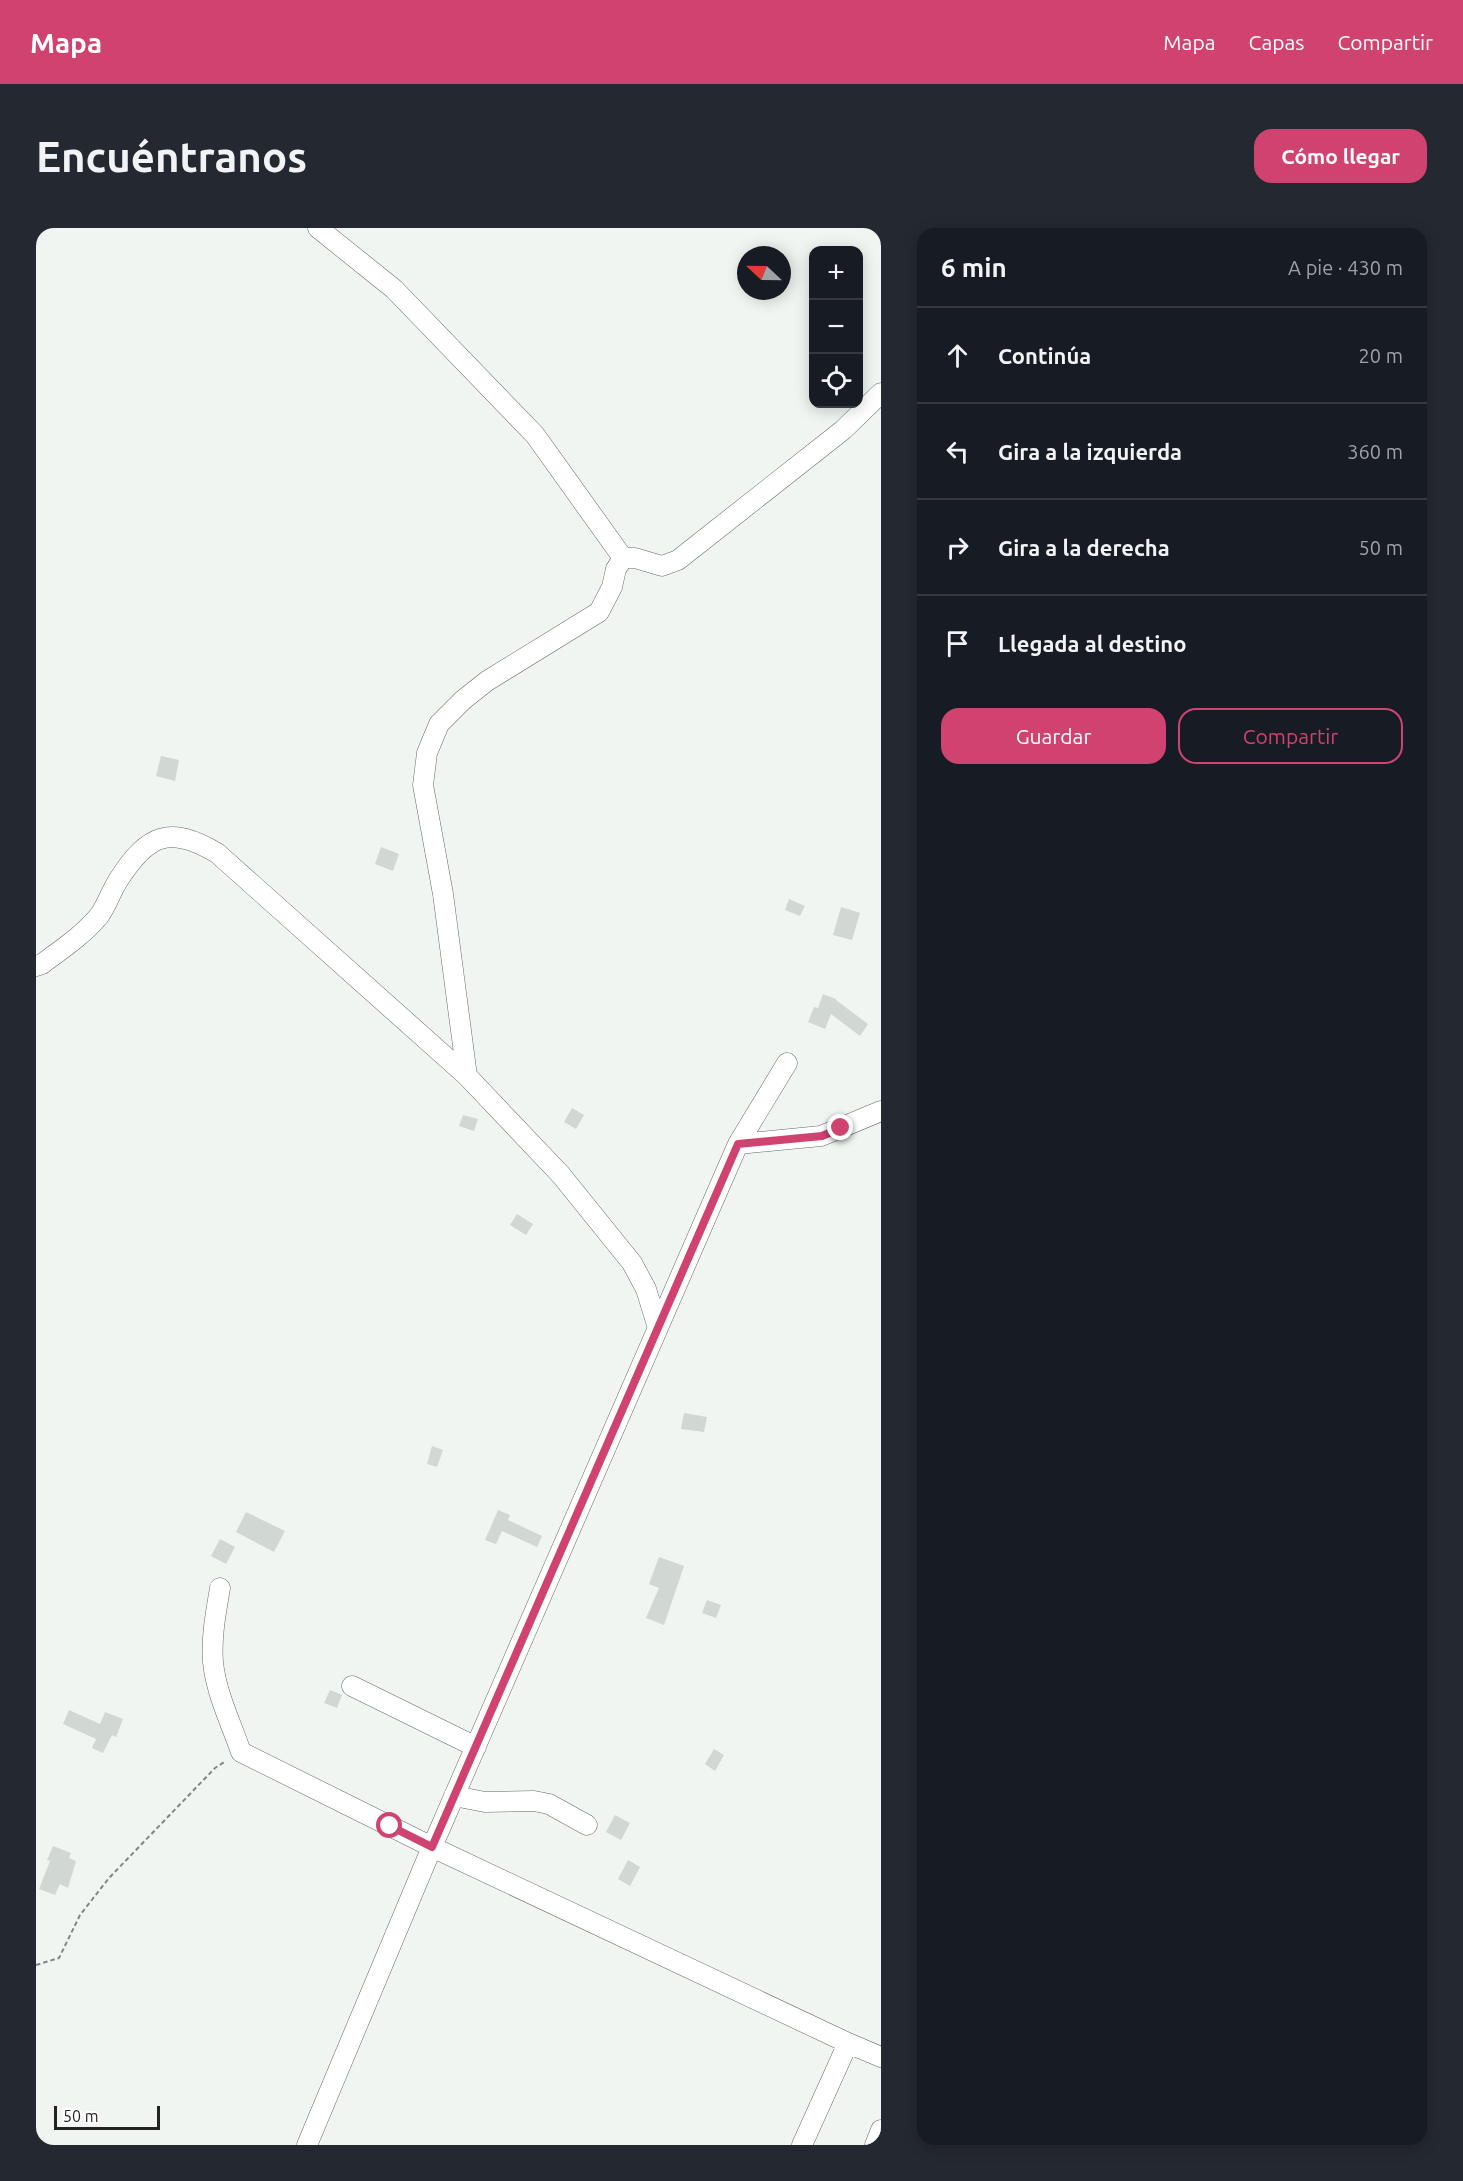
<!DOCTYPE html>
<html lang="es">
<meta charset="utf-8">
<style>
:root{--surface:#171b24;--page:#242831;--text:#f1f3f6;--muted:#9ea1a6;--line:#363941;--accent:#d04370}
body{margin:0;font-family:Ubuntu,sans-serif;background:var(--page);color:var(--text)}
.controls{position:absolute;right:18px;top:18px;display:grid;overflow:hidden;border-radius:12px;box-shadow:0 3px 15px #0003}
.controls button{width:54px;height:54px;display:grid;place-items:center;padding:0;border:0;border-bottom:2px solid var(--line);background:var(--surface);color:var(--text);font:30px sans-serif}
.compass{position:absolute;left:701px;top:18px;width:54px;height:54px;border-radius:50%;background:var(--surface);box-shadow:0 3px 15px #0003;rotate:292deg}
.scale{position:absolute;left:18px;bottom:15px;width:106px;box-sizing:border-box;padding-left:6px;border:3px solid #222322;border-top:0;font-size:16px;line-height:21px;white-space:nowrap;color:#222322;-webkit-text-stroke:4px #fff;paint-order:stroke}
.stop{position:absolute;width:18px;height:18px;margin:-14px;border:4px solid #d04370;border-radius:50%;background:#fff}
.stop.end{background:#d04370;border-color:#fff;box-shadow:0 2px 6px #0008}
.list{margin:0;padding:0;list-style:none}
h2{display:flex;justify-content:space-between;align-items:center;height:78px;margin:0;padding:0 24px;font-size:26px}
h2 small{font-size:20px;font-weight:400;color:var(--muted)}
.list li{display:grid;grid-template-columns:39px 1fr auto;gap:18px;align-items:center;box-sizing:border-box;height:96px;padding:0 24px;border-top:2px solid var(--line)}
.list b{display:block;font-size:22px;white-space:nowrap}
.list em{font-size:20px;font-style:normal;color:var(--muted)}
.actions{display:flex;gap:12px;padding:18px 24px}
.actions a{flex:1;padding:14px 0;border:2px solid var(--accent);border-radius:18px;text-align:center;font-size:21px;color:var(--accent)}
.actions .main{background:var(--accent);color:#fff}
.icon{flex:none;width:33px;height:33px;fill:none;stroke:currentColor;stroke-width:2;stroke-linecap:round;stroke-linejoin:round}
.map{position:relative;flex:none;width:845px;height:1917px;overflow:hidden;border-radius:18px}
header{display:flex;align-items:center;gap:36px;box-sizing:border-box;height:84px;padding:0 30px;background:var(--accent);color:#fff}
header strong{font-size:28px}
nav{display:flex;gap:33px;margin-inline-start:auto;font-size:21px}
.intro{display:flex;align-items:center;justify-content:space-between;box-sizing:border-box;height:144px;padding:0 36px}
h1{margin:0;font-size:42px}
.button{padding:15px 27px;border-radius:18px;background:var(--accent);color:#fff;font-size:21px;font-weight:700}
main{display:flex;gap:36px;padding:0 36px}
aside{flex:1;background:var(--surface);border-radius:18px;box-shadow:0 3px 15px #0003}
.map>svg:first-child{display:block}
</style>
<header>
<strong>Mapa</strong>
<nav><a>Mapa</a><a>Capas</a><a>Compartir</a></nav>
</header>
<div class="intro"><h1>Encuéntranos</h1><a class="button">Cómo llegar</a></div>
<main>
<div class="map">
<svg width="845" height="1917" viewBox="0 0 845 1917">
<rect width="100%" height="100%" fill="#f0f5f1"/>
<path fill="#d1d7d3" d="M125,528L143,532L139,553L120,548Z
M345,619L363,626L357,643L339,636Z
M753,671L769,678L764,688L749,682Z
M805,679L824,685L816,712L797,707Z
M787,766L800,771V772L832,796L824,808L795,786L789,801L772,794L778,779L782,780Z
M536,880L548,887L540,901L528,894Z
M427,887L442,891L438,903L423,898Z
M481,986L497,996L490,1007L474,997Z
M648,1185L671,1189L668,1204L645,1201Z
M396,1218L407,1222L401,1239L391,1236Z
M462,1282L474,1287L472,1292L506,1308L501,1319L466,1303L460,1316L449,1312Z
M210,1284L249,1303L238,1324L200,1304Z
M184,1311L199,1319L190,1336L175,1328Z
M623,1329L648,1338L628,1397L610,1390L623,1360L613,1356Z
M671,1372L685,1377L680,1390L666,1385Z
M294,1462L306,1467L301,1480L288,1475Z
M33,1482L64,1496L69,1484L87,1491L80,1509L76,1507L67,1525L56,1520L60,1511L27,1496Z
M678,1521L688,1527L679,1543L669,1536Z
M579,1587L594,1595L585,1612L570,1604Z
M17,1618L35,1625L33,1630L40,1633L32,1660L24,1656L19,1667L3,1661L14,1633L11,1632Z
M592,1632L604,1639L594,1658L582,1651Z"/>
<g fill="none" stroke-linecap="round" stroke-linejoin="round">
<defs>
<path id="minor" d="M282,0L358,61L499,207L587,330
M0,738L6,736C26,721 47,707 63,688C71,677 75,663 83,651C112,606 134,597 181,625L431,848L525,947L596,1035L610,1061L622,1100
M431,848L407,666L387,557L391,525L403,496L427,472L451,453L563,384L576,359L580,341L587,330H599L626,338L642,332L807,202L845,165
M702,916L785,908L845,883
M184,1360C180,1384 175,1409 177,1434C180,1465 195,1495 205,1524L396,1619L812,1815L845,1829
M316,1458L440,1519
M418,1568L449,1574L498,1573L513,1576L551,1597
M271,1917L396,1619L702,916L751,835
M766,1917L812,1815
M839,1917L845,1902"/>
</defs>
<use href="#minor" stroke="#666b67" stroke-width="21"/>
<path stroke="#828583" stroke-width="2" stroke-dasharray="4.5 3" stroke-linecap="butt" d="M0,1737L23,1730L44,1687L73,1650L179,1540L190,1533"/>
<use href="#minor" stroke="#fff" stroke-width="20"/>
</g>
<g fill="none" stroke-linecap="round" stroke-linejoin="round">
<path stroke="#d04370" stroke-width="8" d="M354,1598L396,1619L702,916L786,908L805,900"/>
</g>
</svg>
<div class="controls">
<button>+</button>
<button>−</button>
<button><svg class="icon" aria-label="locate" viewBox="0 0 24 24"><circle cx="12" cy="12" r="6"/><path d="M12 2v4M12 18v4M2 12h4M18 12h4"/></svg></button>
</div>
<svg class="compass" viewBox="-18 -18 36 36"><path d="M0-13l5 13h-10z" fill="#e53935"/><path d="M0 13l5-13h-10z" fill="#9ea1a6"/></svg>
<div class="scale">50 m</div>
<div class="stop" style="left:354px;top:1598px"></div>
<div class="stop end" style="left:805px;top:900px"></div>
</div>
<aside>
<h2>6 min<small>A pie · 430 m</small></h2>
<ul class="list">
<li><svg class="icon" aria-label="ahead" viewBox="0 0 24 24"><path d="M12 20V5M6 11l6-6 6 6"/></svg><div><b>Continúa</b></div><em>20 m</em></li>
<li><svg class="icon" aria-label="left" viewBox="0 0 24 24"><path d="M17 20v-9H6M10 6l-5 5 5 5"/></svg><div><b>Gira a la izquierda</b></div><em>360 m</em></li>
<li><svg class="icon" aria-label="right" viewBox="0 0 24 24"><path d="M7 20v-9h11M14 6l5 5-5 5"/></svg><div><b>Gira a la derecha</b></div><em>50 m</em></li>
<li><svg class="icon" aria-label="arrive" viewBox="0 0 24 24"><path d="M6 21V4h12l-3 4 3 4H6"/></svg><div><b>Llegada al destino</b></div></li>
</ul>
<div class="actions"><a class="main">Guardar</a><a>Compartir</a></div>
</aside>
</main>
